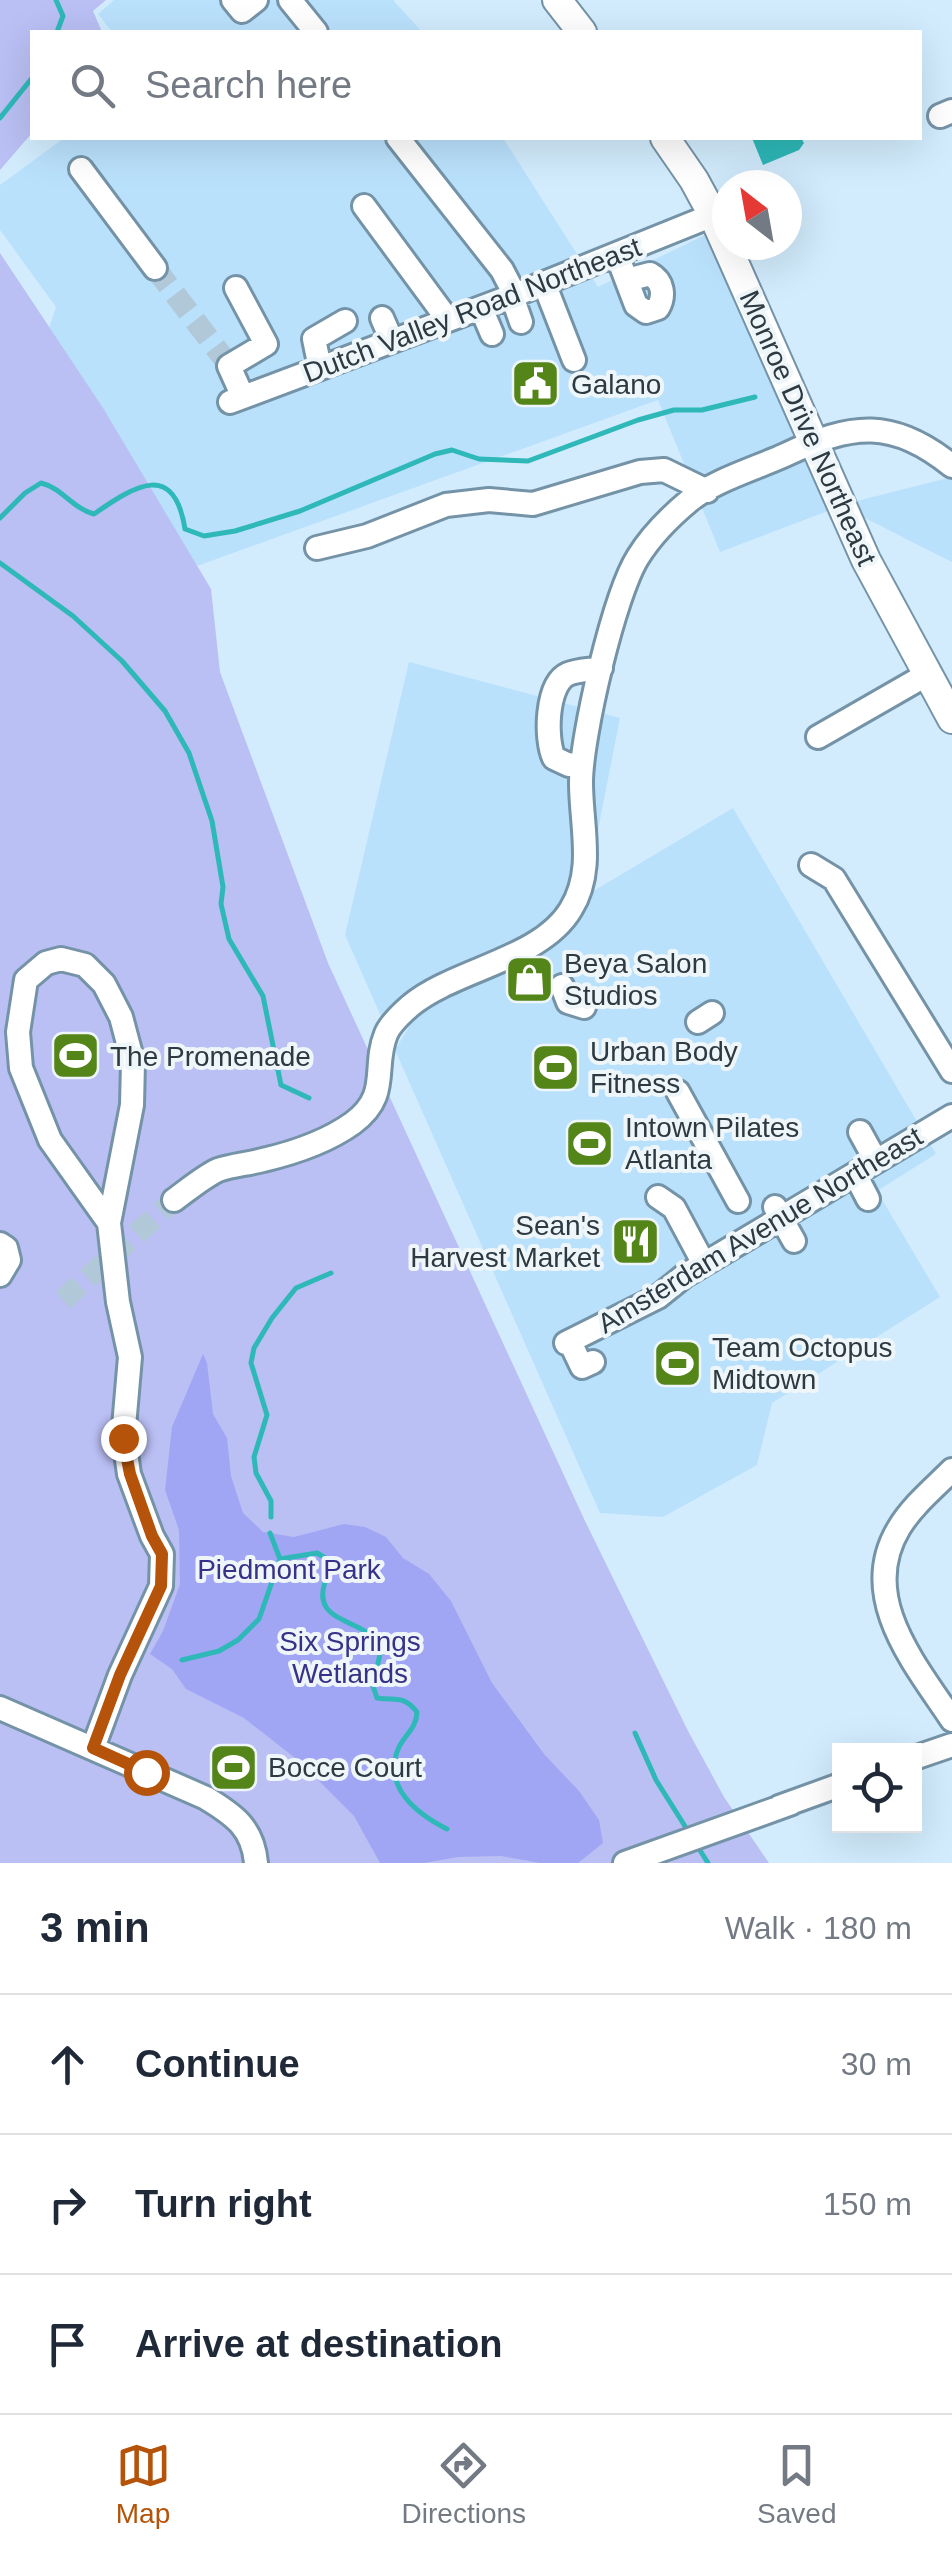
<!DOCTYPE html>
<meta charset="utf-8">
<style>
:root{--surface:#fff;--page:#f6f6f7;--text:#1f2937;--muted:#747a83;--line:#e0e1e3;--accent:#b45309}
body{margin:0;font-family:Arial,sans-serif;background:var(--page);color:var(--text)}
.controls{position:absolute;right:30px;bottom:30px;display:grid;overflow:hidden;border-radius:0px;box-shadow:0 10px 40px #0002}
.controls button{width:90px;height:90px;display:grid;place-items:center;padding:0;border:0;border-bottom:2px solid var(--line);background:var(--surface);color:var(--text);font:50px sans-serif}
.compass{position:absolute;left:712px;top:170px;width:90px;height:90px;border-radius:50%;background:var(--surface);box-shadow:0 10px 40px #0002;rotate:329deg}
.stop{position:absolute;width:30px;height:30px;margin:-22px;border:8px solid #b45309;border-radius:50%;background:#fff}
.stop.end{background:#b45309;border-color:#fff;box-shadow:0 2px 10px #0008}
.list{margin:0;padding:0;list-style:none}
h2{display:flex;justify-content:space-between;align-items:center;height:130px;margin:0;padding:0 40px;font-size:42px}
h2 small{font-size:32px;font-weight:400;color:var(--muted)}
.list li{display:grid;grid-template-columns:65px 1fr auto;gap:30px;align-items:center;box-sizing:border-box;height:140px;padding:0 40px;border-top:2px solid var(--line)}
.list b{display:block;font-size:38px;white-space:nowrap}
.list em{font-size:32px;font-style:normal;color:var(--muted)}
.icon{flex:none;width:55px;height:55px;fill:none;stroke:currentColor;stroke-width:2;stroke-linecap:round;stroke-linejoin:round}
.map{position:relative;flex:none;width:952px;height:1863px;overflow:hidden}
.search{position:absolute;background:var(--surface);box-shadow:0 10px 40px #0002;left:30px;right:30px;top:30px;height:110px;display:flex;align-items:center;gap:25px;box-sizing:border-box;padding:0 35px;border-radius:0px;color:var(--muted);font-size:38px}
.sheet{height:550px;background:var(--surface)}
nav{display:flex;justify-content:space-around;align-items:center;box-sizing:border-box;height:140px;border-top:2px solid var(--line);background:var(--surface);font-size:28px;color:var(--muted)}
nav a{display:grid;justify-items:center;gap:5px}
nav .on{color:var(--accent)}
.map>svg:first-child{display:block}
</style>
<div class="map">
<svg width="952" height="1863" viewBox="0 0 952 1863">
<rect width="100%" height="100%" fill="#d2ecfd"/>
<path fill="#bae1fc" d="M114,0H393L422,32H112L98,14Z
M64,138H503L598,287L715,230L841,505L952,477V562L841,506L720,552L658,400L169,576L33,377L56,307L0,230V185Z
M409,662L620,718L585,896L733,808L936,1154L877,1191L940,1297L772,1403L757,1465L663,1517L600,1513L395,1050L413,1020L426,1011L387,1030L345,935Z"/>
<path fill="#babff4" d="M0,0H106L93,11L102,32H32V133L0,170Z
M0,253L103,408L211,589L220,672L328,963L585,1521L688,1731L724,1797L769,1863H0Z"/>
<path fill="#a1a6f4" d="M203,1354L207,1363L213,1414L227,1438L231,1476L243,1513L263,1532L294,1537L344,1524L365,1527L386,1537L403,1558L429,1574L451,1601L492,1683L544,1754L579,1791L599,1820L603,1843L578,1863H540L501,1856L458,1857L424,1863H380L354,1816L299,1761L244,1718L186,1689L172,1669L150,1654L163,1631L180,1584L179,1530L165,1490L172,1427Z"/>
<path fill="#2eb8b8" d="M752,138H801L804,143L799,150L763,165Z"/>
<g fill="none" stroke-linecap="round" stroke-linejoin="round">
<path stroke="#2eb8b8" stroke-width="5" d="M56,0L63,16L57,32
M0,118L32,78
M0,518L25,493L41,483C62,488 72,508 94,514C136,485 174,461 185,529L204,536L235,531L300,511L435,454L452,450L479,459L528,461L638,420L674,410H702L755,397
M0,563L73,616L122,661L165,711L189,753L212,821L223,887L221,904L229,939L263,996L281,1085L309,1098
M271,1517V1501L256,1473L254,1457L267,1415L251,1363L254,1348L272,1318L296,1288L331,1273
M280,1559L317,1553L327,1559L330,1570C303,1624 357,1615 382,1645L373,1686L377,1698C396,1701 404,1695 417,1712C416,1729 406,1733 399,1747C381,1786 417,1814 447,1829
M182,1660L219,1651L238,1640L259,1619L280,1559L270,1533
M635,1733L656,1780L688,1831
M696,1844L708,1863"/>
<path stroke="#b1c8d8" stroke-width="22" stroke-dasharray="22 11" stroke-linecap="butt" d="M155,268L225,360
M63,1300L174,1200"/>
<defs>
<path id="minor" d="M233,0L242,11L256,0
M290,0L316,32
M940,116L952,111
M398,138L502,270L515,295
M81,169L155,268
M364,206L448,320
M617,255L636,305L646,312L658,308C665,296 663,281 650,274L627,280
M544,283L574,360
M236,288L266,344L229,366L243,397
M512,296L521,322
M481,308L492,334
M382,318L392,341
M320,368L314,339L345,321
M230,402L512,296L713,215
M317,548L367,536L446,505L489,500L533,504L640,472L664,470L707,491
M818,737L926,675
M582,763L569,765L554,758C545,739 546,684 568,674C577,670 591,670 601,668
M811,865L834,879L952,1071
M562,986L568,1002L584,1007
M698,1022L712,1013
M678,1092L738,1201
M860,1132L876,1161
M855,1174L868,1199
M658,1197L674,1208L704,1264
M174,1200C188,1190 203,1177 218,1170C233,1165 248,1164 263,1160C293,1153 328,1141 353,1123C391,1095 372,1068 386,1034C390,1024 402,1013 410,1006C454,969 541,960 571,909C595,870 581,826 581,783C581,737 614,595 638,557C651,536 671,516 689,501C715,480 754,469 785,455C852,423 893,418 952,466
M775,1207L794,1241
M0,1244L6,1248L9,1260L0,1275
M570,1342L582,1367L593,1362
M566,1343L658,1297L684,1276L952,1116
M952,1470C934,1488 912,1506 899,1528C857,1597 915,1664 952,1720
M0,1708L206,1798C234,1815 253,1828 256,1863
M93,1748L120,1675L161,1586L162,1554L152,1536L129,1474L126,1453L123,1438L130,1357L118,1302L109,1223L132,1105L133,1062L121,1017L104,984L85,965L61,959L46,963L26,980L18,1032L21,1068L50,1140L109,1223
M914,1758L952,1745
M779,1807L840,1785
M625,1863L792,1803"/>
<path id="major" d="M557,0L582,32
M665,138L694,180L713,215L866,560L952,719"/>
</defs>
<use href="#minor" stroke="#7593a7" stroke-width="28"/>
<use href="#major" stroke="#7593a7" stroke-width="32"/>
<use href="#minor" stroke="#fff" stroke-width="22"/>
<use href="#major" stroke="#fff" stroke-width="28"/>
</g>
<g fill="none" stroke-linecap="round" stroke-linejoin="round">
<path stroke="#b45309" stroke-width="12" d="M123,1438L130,1474L152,1536L162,1554L161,1586L120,1675L93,1748L146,1772"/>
</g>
<defs>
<symbol id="civic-square" viewBox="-11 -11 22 22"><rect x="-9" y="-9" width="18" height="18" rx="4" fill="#538518" stroke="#eff6fa"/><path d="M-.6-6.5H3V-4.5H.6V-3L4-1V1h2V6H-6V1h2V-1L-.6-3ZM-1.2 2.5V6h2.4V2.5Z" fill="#fff"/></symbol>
<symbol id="shop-square" viewBox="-11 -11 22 22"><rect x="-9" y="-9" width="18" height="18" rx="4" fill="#538518" stroke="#eff6fa"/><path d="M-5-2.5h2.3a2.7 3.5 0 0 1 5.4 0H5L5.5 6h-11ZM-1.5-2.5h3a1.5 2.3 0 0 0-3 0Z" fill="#fff"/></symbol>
<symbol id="stadium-square" viewBox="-11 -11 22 22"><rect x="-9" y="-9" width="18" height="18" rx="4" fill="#538518" stroke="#eff6fa"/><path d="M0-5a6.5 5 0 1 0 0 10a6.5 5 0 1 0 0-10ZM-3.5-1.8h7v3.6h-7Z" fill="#fff"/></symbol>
<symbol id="restaurant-square" viewBox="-11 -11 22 22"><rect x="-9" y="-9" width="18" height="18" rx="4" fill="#538518" stroke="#eff6fa"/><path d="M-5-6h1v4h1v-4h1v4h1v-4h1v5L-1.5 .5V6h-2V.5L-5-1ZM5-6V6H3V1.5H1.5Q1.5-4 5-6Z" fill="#fff"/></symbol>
</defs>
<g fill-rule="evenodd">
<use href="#civic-square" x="508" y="356" width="55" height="55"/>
<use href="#shop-square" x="502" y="952" width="55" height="55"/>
<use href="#stadium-square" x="48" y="1028" width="55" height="55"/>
<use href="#stadium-square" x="528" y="1040" width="55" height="55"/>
<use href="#stadium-square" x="562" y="1116" width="55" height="55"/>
<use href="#restaurant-square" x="608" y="1214" width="55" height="55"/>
<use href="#stadium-square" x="650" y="1336" width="55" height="55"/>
<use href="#stadium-square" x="206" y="1740" width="55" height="55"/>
</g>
<g text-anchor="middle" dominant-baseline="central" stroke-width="8" stroke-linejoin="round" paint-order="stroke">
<g font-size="28" fill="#2d3a42" stroke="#eff6fa">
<text transform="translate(472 310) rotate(-21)">Dutch Valley Road Northeast</text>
<text transform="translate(808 428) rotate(66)">Monroe Drive Northeast</text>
<text transform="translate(760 1230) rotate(-31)">Amsterdam Avenue Northeast</text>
</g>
<g font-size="28" fill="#2d3a42" stroke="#eff6fa" text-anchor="start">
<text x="571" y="384">Galano</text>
<text x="564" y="963">Beya Salon<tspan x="564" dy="32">Studios</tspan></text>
<text x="590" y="1051">Urban Body<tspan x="590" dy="32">Fitness</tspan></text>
<text x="110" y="1056">The Promenade</text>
<text x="625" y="1127">Intown Pilates<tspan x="625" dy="32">Atlanta</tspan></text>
<text x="600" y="1225" text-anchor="end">Sean's<tspan x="600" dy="32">Harvest Market</tspan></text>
<text x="712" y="1347">Team Octopus<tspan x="712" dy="32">Midtown</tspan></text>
<text x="268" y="1767">Bocce Court</text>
</g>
<g font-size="28" fill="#373189" stroke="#eff6fa">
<text x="289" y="1569">Piedmont Park</text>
<text x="350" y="1641">Six Springs<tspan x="350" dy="32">Wetlands</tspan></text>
</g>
</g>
</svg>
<div class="controls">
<button><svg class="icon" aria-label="locate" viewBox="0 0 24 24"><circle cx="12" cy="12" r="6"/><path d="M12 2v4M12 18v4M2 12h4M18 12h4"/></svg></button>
</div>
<svg class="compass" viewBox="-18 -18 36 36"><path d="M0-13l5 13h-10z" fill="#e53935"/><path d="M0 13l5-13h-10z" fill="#747a83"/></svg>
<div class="stop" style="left:146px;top:1772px"></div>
<div class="stop end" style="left:123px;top:1438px"></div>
<div class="search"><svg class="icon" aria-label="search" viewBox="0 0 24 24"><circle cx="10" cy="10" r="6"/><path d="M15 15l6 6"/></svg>Search here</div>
</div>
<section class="sheet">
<h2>3 min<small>Walk · 180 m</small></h2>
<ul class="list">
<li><svg class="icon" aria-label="ahead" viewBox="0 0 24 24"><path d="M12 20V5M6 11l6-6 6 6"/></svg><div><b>Continue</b></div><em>30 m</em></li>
<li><svg class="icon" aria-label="right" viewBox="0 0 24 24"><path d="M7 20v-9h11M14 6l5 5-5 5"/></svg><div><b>Turn right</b></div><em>150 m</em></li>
<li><svg class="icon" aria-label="arrive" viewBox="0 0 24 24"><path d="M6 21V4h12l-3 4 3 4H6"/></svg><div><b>Arrive at destination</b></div></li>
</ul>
</section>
<nav>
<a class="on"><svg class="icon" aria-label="map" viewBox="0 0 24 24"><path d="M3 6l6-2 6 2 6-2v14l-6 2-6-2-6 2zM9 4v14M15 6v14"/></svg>Map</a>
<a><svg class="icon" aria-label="directions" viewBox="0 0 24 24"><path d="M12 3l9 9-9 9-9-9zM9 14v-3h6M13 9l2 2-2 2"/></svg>Directions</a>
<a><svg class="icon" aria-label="saved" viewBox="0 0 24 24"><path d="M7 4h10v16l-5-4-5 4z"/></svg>Saved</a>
</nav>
